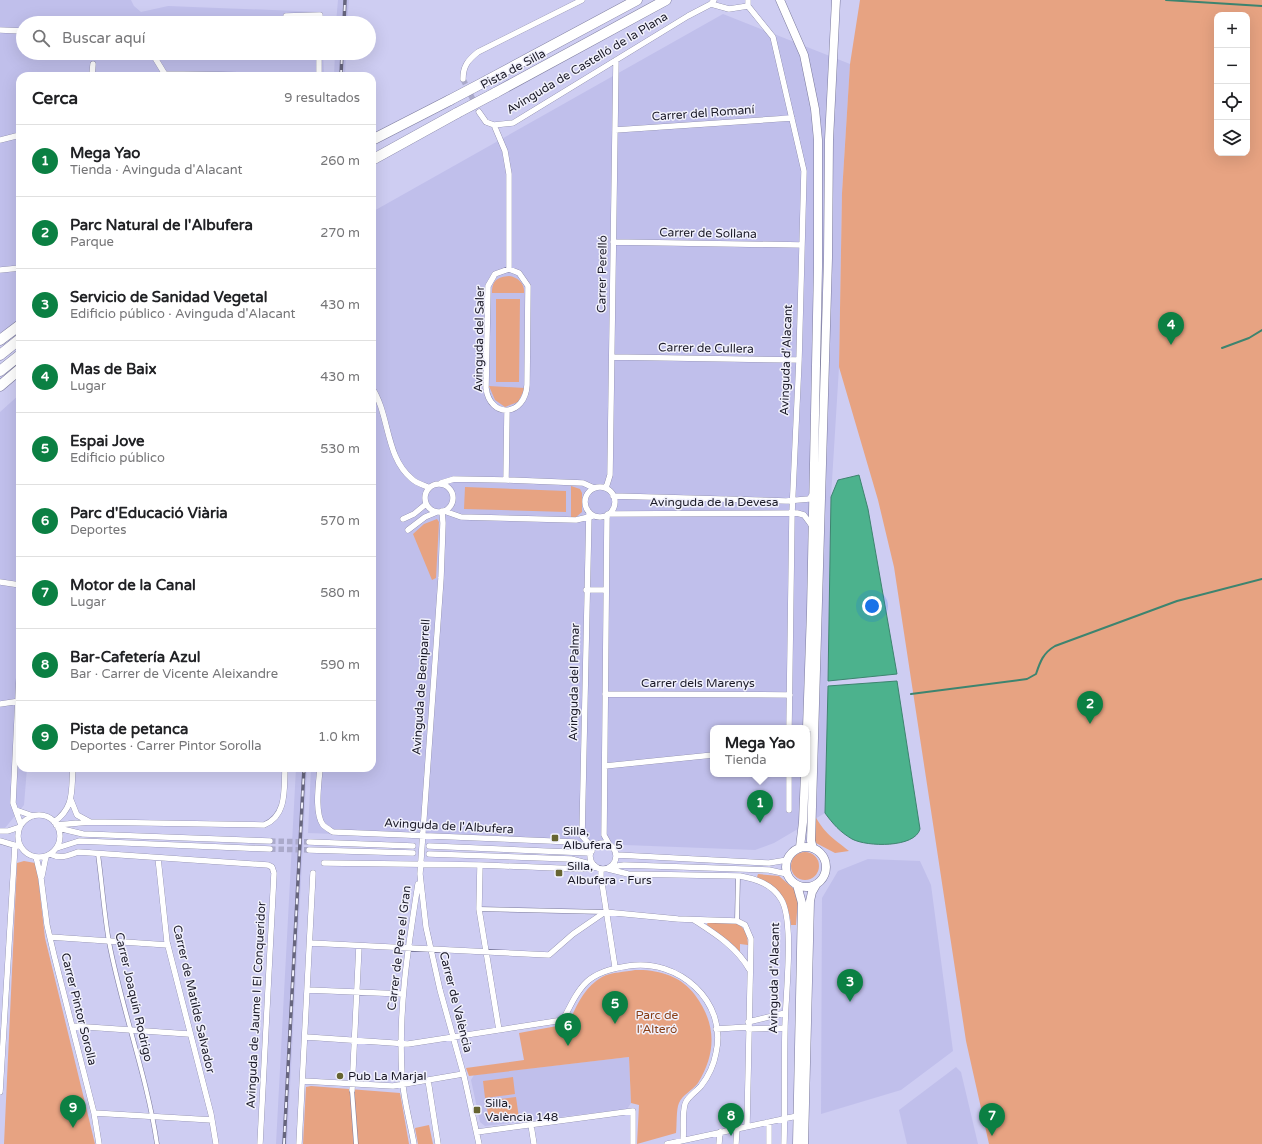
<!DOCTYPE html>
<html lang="es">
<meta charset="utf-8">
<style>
:root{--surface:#fff;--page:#f6f6f6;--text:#202124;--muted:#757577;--line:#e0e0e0;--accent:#0b8043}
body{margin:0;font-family:"Varela Round",sans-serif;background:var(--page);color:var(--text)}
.controls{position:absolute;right:12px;top:12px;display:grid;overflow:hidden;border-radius:8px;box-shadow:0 4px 16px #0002}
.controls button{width:36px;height:36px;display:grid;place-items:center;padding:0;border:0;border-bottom:1px solid var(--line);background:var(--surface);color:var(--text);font:20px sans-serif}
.you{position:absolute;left:872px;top:606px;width:14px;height:14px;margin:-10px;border:3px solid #fff;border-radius:50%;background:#1a73e8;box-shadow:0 0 0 6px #1a73e833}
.badge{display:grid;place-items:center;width:26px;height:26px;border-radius:50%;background:var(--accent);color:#fff;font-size:13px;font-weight:700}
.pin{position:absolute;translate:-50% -33px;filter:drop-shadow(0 1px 2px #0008)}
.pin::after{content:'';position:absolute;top:21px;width:14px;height:12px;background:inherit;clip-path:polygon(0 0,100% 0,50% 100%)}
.popup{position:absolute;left:710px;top:725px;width:100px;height:52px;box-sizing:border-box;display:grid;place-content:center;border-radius:8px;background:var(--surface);filter:drop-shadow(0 1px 3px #0005);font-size:13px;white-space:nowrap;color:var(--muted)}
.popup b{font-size:15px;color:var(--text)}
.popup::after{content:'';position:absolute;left:50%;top:100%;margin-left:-8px;border:8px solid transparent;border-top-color:var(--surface)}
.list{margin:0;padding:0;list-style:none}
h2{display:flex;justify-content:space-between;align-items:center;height:52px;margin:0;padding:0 16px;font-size:17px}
h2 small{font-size:13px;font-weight:400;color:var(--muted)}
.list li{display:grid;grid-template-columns:26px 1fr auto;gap:12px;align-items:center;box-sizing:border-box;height:72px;padding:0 16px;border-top:1px solid var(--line)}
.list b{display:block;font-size:15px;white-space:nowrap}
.list p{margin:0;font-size:13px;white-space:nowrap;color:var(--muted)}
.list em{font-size:13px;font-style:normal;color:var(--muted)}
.icon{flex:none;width:22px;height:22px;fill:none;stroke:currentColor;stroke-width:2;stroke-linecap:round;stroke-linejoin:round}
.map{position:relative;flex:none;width:1262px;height:1144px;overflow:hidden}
.search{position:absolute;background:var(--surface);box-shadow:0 4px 16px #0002;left:16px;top:16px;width:360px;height:44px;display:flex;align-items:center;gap:10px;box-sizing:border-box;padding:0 14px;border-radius:22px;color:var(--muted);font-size:15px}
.panel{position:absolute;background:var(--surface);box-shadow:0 4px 16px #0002;left:16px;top:72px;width:360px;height:700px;border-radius:12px}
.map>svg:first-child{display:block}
</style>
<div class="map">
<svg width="1262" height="1144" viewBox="0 0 1262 1144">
<rect width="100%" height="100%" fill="#cecdf2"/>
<path fill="#c0bfeb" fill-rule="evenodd" d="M0,0H131L134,6L141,12L168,6L322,12V23H23V53H323L324,76H20V327L0,343Z
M338,0H349L347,23H336Z
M723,14L850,64L842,193L839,367L831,497L825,813L774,843L755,850L308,833L311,768H372V212ZM713,728H807V774H713Z
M335,53H346L345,76H334Z
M20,394V768H27L24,805L0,834V412Z
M296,768H307L287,1144H276Z
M868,859L920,861L931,885L953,1051L901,1090L821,1114L822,898L838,871Z
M629,1057L631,1103L627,1109L485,1126L480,1122L471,1080L474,1075Z
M956,1067L961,1072L978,1144H907L899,1110Z"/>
<path fill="#e7a382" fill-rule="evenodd" d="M860,0H1262V1144H989L966,1041L894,567L878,500L839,367L842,193L850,64ZM1217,15H1247V153H1217Z
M509,276C518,277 525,284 524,293H492C492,280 498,277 509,276Z
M496,299H520L519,382H496Z
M489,386L525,388L518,402L505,407L495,400Z
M571,486L580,489L582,493V512L576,517H571Z
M465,487L566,491V512L464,509Z
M437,519L439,522L436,578L432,580L413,534L424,524Z
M815,816C826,835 833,838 849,851L835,853L816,843L813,835Z
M791 866a14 14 0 1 1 28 0a14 14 0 1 1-28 0Z
M24,861L35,863L37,868L45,938L95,1144H4L17,863Z
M758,874L779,876L794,889L798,899L796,925H791C789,901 777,888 757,877Z
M708,921C729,922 747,918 748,945L740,944V952L729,941L707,925Z
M635,970C657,969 682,976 695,995C716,1023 717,1052 698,1083C693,1090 682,1095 679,1103C676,1109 677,1126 676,1133L637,1144L639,1105L631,1103L629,1057L469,1076L466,1068L524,1060L519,1033L568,1024C576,1007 584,987 602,977C612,972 625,972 635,970Z
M513,1077L515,1094L485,1098L483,1081Z
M311,1086L400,1093L409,1144H303L306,1087Z
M516,1097L519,1118L489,1122L486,1101Z
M429,1125L433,1144H418L415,1128Z"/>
<path fill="#4cb28d" stroke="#3d846f" d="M859,475L868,509L897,674L828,681L831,497L838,480Z
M897,681L920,829C915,848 867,847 852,839C840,832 833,824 825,813L828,686Z"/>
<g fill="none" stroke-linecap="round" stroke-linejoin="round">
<path stroke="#3d846f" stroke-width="2" d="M1166,0L1262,6
M1222,348L1249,338L1262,330
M911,694L1027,679L1036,674C1040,662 1043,653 1055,646L1177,601L1262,579"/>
<path stroke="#aaa9ca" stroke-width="5.5" stroke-dasharray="5.5 3" stroke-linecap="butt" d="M463,79L479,112
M270,841L309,842
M270,849L309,850"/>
<defs>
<path id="pedestrian" d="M98,854C102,883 104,913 109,942C122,1010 147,1076 157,1144
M479,909L605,912
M737,921L738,876
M352,1090L356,1144"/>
<path id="minor" d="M714,0L711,4L729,9L748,6V0
M748,6L773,37L804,171L799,360L792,513L789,728
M286,16L320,15V23
M0,30L23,31
M152,53L166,76
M165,74L319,76V53
M92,76L93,64
M463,79C463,66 468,60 478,52L582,0
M479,112L486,122L494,125L505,151L509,174V269
M494,125L513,123L688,16L711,4
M615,130L792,118
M0,140L20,135
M613,242L802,245
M509,269L519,273L528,286L527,385C525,417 490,419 486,388L488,286L495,274Z
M0,270L20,268
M612,357L799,360
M372,388C390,415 385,457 412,479C416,483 423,485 428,487
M506,480L507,411
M441,483L454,479L506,480L583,483L594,488
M425 498a14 14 0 1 1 28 0a14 14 0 1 1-28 0Z
M585 502a15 15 0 1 1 30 0a15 15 0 1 1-30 0Z
M606,488L610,475L616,60
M613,496L786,501L809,499L813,494
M442,511L443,523L441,578L420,874L426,927L440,990L464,1076L479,1144
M444,511L461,517L576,520L593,516
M589,512L582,836L593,848
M608,514L797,513L804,515L812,526
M607,515L604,835L609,844
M403,519L414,514L426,504
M408,530L425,517L437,512
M0,582L20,585
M586,590H606
M19,678L13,803L21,825
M605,694L790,695
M0,704L20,701
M605,766L713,755
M320,768C319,782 314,813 323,825C325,827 330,830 333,832L574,842L592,851
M789,774V810
M71,800L77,815L90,822
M16,810L33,816
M18 836a21 21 0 1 1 42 0a21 21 0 1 1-42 0Z
M54,822C75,807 71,791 73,768
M56,825L90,822L264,825C287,816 284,790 285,768
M58,828L83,834L270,841
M0,831H8L20,827
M0,841L17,846
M309,842L413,846
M590 856a13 13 0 1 1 26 0a13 13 0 1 1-26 0Z
M429,846L590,853
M57,848L79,841L270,849
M309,850L413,853
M50,854C60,859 68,856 78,852L268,865L272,867L274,873L260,1144
M429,854L571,859L594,865
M617,855L769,863L787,860
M36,857L41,878L47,925L54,955L94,1113L99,1144
M158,858L167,942L211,1114L216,1144
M324,863L480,865L581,869L596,867
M480,865L479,909L499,1030
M611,867L624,865L769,870L787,874
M601,869V877L615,967
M608,869L628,874L740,876C756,879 772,884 781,899C795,921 785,999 785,1028C784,1067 785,1105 784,1144
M42,876L46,856
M694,920C714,933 737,947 749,969
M50,937L168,945
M310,943L549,955L573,934L605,912L678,919L737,921L745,925L751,939L747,1126
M308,990L403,994
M748,1022L785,1013
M72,1026L189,1034
M716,1029L748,1027
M748,1029L785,1028
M306,1037L408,1044L563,1020C581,984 587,972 628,966C678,958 728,1001 716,1053C714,1064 708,1077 701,1086C696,1092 687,1097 685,1104C682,1115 684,1129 683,1140
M428,1080L438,1144
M303,1081L393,1086L463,1074
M352,1090L359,946
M0,1092L15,845
M94,1113L212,1120
M531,1125L534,1144
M477,1132L633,1111V1144
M299,1144L313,873
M414,1144C410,1121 403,1098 402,1075C398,1011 408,947 418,884
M667,1144L797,1116
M719,1144L720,1132
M736,1144L737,1128
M769,1144V1122"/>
<path id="secondary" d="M780,0L804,55L815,109L818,140V267L811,611L807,728
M786 867a20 20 0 1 1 40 0a20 20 0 1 1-40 0Z
M800,847L803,822L805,774
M813,848L811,841L828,258L829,140L836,0
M797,1144L802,903L797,885
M804,1144L810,901L812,892L816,885"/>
<path id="motorway" d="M488,80L637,0
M495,93L666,0
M372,140L450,100
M372,160L457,113
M0,340L20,325
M0,355L20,339
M0,371L20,355
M0,386L20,369"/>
</defs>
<use href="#pedestrian" stroke="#7b7a9c" stroke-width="5"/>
<use href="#minor" stroke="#7b7a9c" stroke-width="6"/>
<use href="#secondary" stroke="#7b7a9c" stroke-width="9"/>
<use href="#motorway" stroke="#7b7a9c" stroke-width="11"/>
<use href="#pedestrian" stroke="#fff" stroke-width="4"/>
<use href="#minor" stroke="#fff" stroke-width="5.5"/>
<use href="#secondary" stroke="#fff" stroke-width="8"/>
<use href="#motorway" stroke="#fff" stroke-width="10"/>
<defs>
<path id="rail" d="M344,23L345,0
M341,76L342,53
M284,1144L304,768"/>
</defs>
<use href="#rail" stroke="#66657d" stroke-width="3.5"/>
<use href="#rail" stroke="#f1f1fc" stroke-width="2" stroke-dasharray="6" stroke-linecap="butt"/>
<defs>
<path id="motorway-bridge" d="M450,100L488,80
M457,113L495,93"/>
</defs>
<use href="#motorway-bridge" stroke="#7b7a9c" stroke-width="11" stroke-linecap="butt"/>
<use href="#motorway-bridge" stroke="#fff" stroke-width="10"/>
</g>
<g fill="#666431" stroke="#f1f1fc" stroke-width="1.5">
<rect x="551" y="834" width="8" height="8" rx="2"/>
<rect x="555" y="869" width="8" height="8" rx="2"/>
<circle cx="340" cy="1076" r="4"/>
<rect x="473" y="1106" width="8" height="8" rx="2"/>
</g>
<g text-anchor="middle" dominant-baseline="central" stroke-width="3" stroke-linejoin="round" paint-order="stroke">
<g font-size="12" fill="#1b1a28" stroke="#f1f1fc">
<text transform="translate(587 63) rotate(-31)">Avinguda de Castelló de la Plana</text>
<text transform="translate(513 69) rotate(-28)">Pista de Silla</text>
<text transform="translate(703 113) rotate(-4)">Carrer del Romaní</text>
<text transform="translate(708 233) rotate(1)">Carrer de Sollana</text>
<text transform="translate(602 274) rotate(-89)">Carrer Perelló</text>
<text transform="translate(479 339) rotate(-89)">Avinguda del Saler</text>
<text transform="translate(706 348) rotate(1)">Carrer de Cullera</text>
<text transform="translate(786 360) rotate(-88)">Avinguda d'Alacant</text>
<text x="714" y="502">Avinguda de la Devesa</text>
<text transform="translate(574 682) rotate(-89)">Avinguda del Palmar</text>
<text x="698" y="683">Carrer dels Marenys</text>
<text transform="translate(421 687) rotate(-86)">Avinguda de Beniparrell</text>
<text transform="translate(449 826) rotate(3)">Avinguda de l'Albufera</text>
<text transform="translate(399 948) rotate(-83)">Carrer de Pere el Gran</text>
<text transform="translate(774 978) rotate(-89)">Avinguda d'Alacant</text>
<text transform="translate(134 997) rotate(77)">Carrer Joaquín Rodrigo</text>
<text transform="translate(194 999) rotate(77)">Carrer de Matilde Salvador</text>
<text transform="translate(456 1002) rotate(76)">Carrer de València</text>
<text transform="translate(256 1005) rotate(-87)">Avinguda de Jaume I El Conqueridor</text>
<text transform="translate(79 1009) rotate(76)">Carrer Pintor Sorolla</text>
</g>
<g font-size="12" fill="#1b1a28" stroke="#f1f1fc" text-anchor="start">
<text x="563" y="831">Silla,<tspan x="563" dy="14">Albufera 5</tspan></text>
<text x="567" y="866">Silla,<tspan x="567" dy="14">Albufera - Furs</tspan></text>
<text x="348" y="1076">Pub La Marjal</text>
<text x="485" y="1103">Silla,<tspan x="485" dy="14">València 148</tspan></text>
</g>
<g font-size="12" fill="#893f17" stroke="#f1f1fc">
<text x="657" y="1015">Parc de<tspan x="657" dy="14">l'Alteró</tspan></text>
</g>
</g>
</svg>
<div class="controls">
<button>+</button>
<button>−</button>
<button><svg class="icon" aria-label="locate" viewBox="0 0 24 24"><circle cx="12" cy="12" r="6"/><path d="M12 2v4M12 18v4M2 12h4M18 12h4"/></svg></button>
<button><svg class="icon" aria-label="layers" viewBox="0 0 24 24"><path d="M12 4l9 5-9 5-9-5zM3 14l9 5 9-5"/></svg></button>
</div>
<div class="you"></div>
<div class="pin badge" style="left:760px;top:823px">1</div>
<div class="popup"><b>Mega Yao</b>Tienda</div>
<div class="pin badge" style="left:1090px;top:724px">2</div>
<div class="pin badge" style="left:850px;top:1002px">3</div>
<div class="pin badge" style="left:1171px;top:345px">4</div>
<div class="pin badge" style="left:615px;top:1024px">5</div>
<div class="pin badge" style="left:568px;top:1046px">6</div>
<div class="pin badge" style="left:992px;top:1136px">7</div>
<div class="pin badge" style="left:731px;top:1136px">8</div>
<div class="pin badge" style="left:73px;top:1128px">9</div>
<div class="search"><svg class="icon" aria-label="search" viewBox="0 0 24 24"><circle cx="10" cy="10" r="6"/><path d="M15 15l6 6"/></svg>Buscar aquí</div>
<section class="panel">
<h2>Cerca<small>9 resultados</small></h2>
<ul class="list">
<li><span class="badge">1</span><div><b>Mega Yao</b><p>Tienda · Avinguda d'Alacant</p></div><em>260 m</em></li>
<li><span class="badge">2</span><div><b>Parc Natural de l'Albufera</b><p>Parque</p></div><em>270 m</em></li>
<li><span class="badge">3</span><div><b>Servicio de Sanidad Vegetal</b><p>Edificio público · Avinguda d'Alacant</p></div><em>430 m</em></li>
<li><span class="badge">4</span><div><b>Mas de Baix</b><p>Lugar</p></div><em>430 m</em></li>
<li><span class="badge">5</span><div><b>Espai Jove</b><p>Edificio público</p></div><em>530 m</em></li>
<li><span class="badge">6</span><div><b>Parc d'Educació Viària</b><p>Deportes</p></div><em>570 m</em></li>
<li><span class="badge">7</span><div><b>Motor de la Canal</b><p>Lugar</p></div><em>580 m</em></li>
<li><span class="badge">8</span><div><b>Bar-Cafetería Azul</b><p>Bar · Carrer de Vicente Aleixandre</p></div><em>590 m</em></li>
<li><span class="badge">9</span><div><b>Pista de petanca</b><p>Deportes · Carrer Pintor Sorolla</p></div><em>1.0 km</em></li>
</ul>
</section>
</div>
